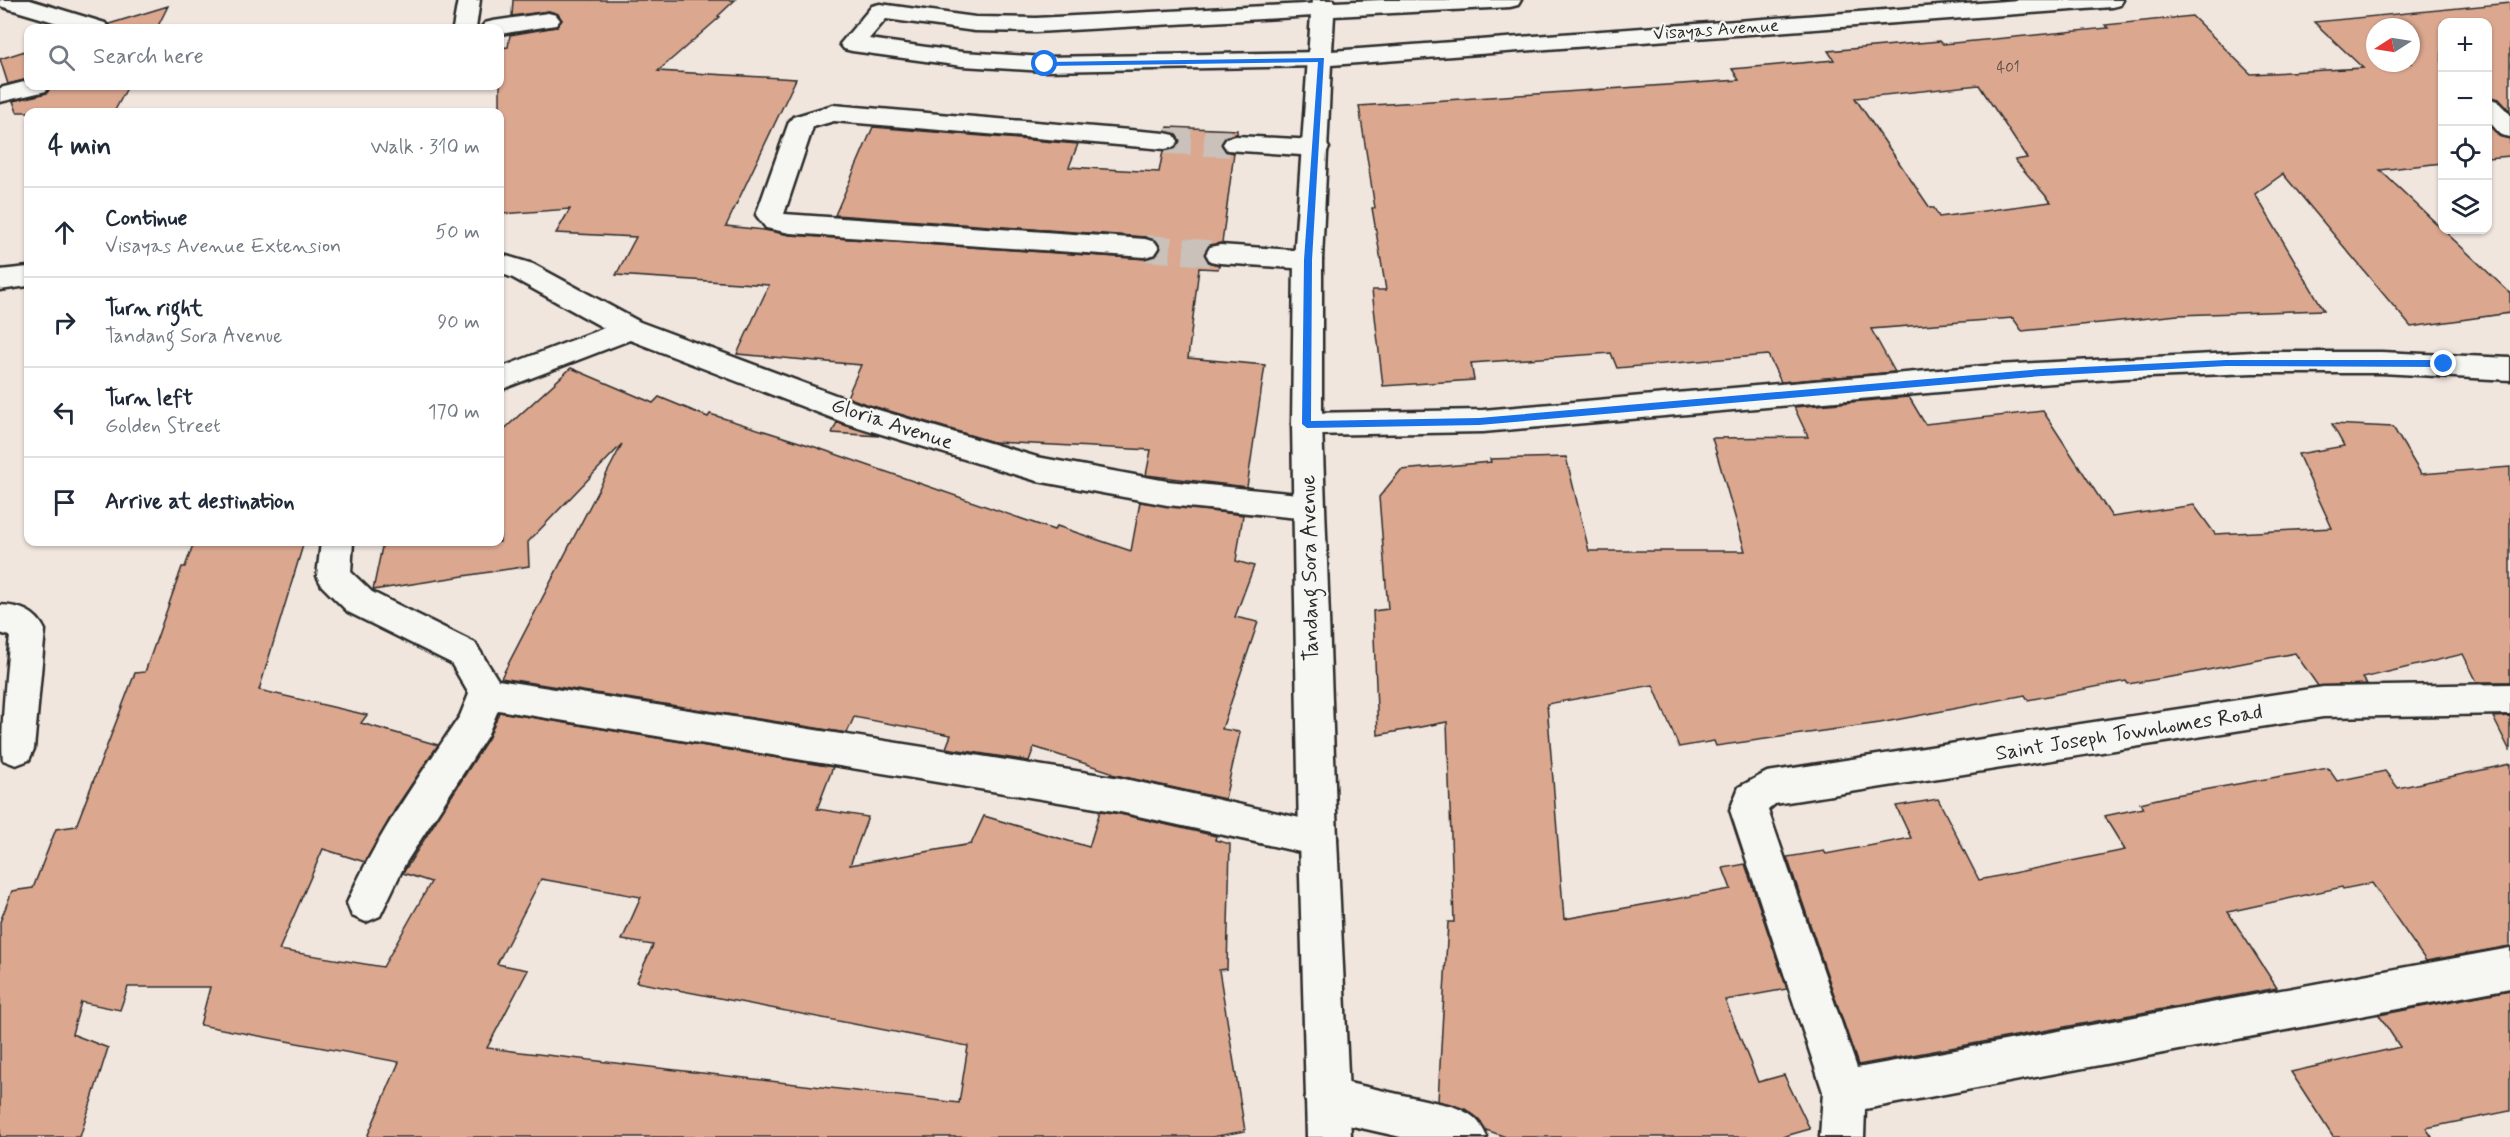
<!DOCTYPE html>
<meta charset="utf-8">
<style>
:root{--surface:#fff;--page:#f2f2f3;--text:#1f2937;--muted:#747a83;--line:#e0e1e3}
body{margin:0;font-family:Mynerve,sans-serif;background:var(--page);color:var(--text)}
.controls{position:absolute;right:18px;top:18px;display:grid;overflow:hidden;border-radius:12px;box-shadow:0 2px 4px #0004}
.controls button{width:54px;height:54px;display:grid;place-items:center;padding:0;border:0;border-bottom:2px solid var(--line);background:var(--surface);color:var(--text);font:30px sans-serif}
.compass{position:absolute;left:2366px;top:18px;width:54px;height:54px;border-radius:50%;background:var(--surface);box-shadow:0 2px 4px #0004;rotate:258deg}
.stop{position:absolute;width:18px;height:18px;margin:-14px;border:4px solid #1a73e8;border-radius:50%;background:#fff}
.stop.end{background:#1a73e8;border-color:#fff;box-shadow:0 2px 6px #0008}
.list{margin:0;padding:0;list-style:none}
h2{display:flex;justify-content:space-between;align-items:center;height:78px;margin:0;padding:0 24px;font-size:26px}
h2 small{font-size:20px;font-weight:400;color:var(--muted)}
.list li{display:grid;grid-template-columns:39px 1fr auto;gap:18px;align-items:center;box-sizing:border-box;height:90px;padding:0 24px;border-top:2px solid var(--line)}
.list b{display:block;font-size:22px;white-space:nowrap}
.list p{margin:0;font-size:20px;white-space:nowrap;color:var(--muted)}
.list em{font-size:20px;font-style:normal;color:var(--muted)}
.icon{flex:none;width:33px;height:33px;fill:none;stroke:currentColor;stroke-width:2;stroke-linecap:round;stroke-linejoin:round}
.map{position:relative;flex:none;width:2510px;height:1137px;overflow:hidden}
.search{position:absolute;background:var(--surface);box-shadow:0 2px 4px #0004;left:24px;top:24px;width:480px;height:66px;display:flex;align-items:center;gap:15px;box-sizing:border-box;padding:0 21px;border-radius:12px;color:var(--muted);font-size:22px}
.panel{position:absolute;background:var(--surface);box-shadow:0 2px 4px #0004;left:24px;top:108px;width:480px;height:438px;border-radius:12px}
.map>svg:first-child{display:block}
</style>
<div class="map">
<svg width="2510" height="1137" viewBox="0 0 2510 1137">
<rect width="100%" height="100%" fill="#f1e6de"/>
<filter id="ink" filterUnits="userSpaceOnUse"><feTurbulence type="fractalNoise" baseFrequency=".0167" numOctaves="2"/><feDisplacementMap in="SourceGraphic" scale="12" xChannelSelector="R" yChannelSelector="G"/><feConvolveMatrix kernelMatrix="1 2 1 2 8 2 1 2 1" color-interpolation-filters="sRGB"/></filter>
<g filter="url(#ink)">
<path fill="#dba78f" stroke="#2b2b2b" stroke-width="1.5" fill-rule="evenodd" d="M513,0H735L718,16L720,17L658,71L796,79L726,226L764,230L790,235L1146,259L1157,255L1161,247L1156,240L1145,237L835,215L873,127L1078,144L1069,167L1159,172L1163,151L1174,149L1180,142L1176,134L1167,131L1168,127L1237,130V134L1227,136L1221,143L1225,151L1234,153L1222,243L1210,245L1204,253L1208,262L1219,265L1218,269L1199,268L1188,358L1265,365L1247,487L1146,475L1151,450L993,442L866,404L847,397L861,365L737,354L769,285L616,275L636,237L556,233L570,209L500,214V48L508,47L510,35L556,27L562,20L558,14L549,11L512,16Z
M2510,3V111L2499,99L2487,96V22H2442V163L2380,170L2510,293V313L2411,327L2283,174L2255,194L2324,310L2178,315L2022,331L2013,318L1871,329L1895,372L1781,382L1768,355L1617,368L1611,353L1471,363L1474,380L1383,386L1372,290H1386L1372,208H1375L1359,106L1739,80L1732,69L1834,60L1828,51L1940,41L1943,44L2108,28L2105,25L2192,16L2251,74L2363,68L2314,22ZM2375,27H2411V63H2375ZM1979,85L2027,158L2015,160L2051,202L1939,217L1934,208H1930L1855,98Z
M168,6L157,28H111L109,24Z
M28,50V79L8,84L0,59Z
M51,86H128L114,112H17L13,101L47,93Z
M2487,123L2499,136L2510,139V156L2487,158Z
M571,368L653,403L659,397L708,417L710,414L815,447L1054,530L1057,526L1131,551L1140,502L1243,515L1236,561L1254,566L1235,617L1258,622L1222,729L1240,732L1225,799L1111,774V772L1034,747L1029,761L946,748L951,735L854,717L847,733L501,678L622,444L528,542L529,566L373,590L383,542H500V433Z
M1909,397L1925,424L2043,411L2112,517L2194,505L2215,534L2332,528L2298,454L2344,446L2332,424L2393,427L2421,474L2510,467V682H2477L2463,654L2363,678L2367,684L2318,686L2295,653L2177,676L2128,684L2126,681L2028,700L2025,695L1880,723L1716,746L1714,741L1679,747L1653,685L1547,704L1564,919L1731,889L1723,868L1745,864L1787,989L1725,1000L1758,1082L1784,1075L1810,1129L1782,1137H1506L1486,1130L1479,1119L1465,1109L1438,1101L1448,922H1454L1447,722L1378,735L1373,611L1388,609L1379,497L1401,470L1491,462L1490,459L1566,457L1589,551H1745L1712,438L1808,437L1794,407Z
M837,422L844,425L879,436L832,433Z
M194,542H304L259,690L367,715L361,723L438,745L397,806L365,862L323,849L279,950L383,967L431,882L403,873L489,737L499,712L833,767L817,809L868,817L850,865L971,844L984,816L1089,847L1100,811L1120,814L1216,836L1215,840L1230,844L1227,969L1219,970L1245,1131L1212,1137H367L399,1062L200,1025L210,987H128L120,1010L81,1002L72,1034L108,1048L80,1137H0V922L12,891L33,888L56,829L76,826L135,673L145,672L182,567H185ZM541,879L641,897L622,940L653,945L636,982L968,1046L959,1103L487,1048L528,970L497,964Z
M2510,716V751L2493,717Z
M2510,764V946L2426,961L2372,883L2343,889L2342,887L2228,912L2277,988L1858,1065L1787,857L1824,851L1826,854L1911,838L1896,806L1938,799L1979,880L2125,850L2104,816L2143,808L2140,803L2170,796L2328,768L2337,781L2385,771L2398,788Z
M2510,990V1111L2426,1128L2432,1137H2333L2291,1072L2400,1047L2379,1015Z"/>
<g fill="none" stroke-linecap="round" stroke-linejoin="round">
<path stroke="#c9c1ba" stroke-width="26" stroke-dasharray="26 13" stroke-linecap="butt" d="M1165,141L1236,144
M1145,248L1220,254"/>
<defs>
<path id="minor" d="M0,0H30L105,23L109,28H74L0,6Z
M458,0H480L476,28H453Z
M1323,3L1331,5L1335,10L1331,15L1036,32L975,31L886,19L869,39L962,52L1045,57L1321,52L1329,54L1333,59L1329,64L1321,66L1045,71L962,66L852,51L844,49L840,44L872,6L880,4L975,17L1036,18Z
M548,13L556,15L560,20L556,25L500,34V28H481L485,23L493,21Z
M28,81V86H49L46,91L0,102V88Z
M2488,98L2497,101L2510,114V137L2501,135L2488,120Z
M833,105L1165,133L1174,135L1178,141L1174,147L1165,149L834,121L813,127L784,214L1145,239L1155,242L1159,248L1155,254L1145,257L790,233L766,228L756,215L789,122L793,117Z
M1236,136L1316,140L1325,142L1329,148L1325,154L1316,156L1227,150L1223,144L1227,138Z
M1220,245L1308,251L1318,253L1322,260L1318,267L1308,269L1220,263L1210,261L1206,254L1210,247Z
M500,254L533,264L640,322L865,406L1037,457L1167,481L1308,495L1319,498L1324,507L1319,516L1308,519L1167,505L1037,481L845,423L630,340L500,390V368L604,328L513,278L500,273Z
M28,267V286L0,290V270Z
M2253,352H2381L2510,358V380L2381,373H2253L2124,378L1996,387L1483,432L1307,435L1296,432L1292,424L1296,416L1307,413L1483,410L1996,365Z
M321,542H353L351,572L372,592L475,643L498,680L1120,778L1318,822L1331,827L1337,839L1331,851L1318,856L1120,812L498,710L487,736L405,864L380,916L366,922L352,916L347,903C376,836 419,777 460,716L469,694L451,663L348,612L322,586L317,576Z
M0,605C20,606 36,611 45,630L34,749L29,760L16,765L3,760C0,738 7,663 10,636L0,633Z
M2510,684V714L2323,717L1775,804L1768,810L1857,1068L2510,948V988L1865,1109L1864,1137H1820L1823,1092L1730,810L1739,787L1767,772L2323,687Z
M1326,1078L1452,1106C1471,1114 1478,1117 1487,1137H1401L1326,1120L1311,1114L1305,1099L1311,1084Z"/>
<path id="major" d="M1312,0H1334V2L1380,0H1521L1518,5L1510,7L1334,16L1332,51L2019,0H2123L2120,5L2112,7L1331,65L1322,260V424L1337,839L1351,1137H1307L1299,839L1292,424L1294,260Z"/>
</defs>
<use href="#minor" stroke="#2b2b2b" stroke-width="5"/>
<use href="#major" stroke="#2b2b2b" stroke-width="5"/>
<use href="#minor" fill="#f6f6f2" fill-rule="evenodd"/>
<use href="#major" fill="#f6f6f2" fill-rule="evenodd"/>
</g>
</g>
<path fill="#1a73e8" d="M1324,58L1312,260L1311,421L1479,418L2042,369L2226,360H2444L2448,364L2444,367L2226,366L2042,376L1479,425L1307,428L1302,424L1304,260L1318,62L1045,66L1042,64L1045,62Z"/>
<g text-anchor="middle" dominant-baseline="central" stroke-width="4.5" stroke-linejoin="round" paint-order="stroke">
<g font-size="15" fill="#574a44">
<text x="2008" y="68">401</text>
</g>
<g font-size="18" fill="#2b2b2b" stroke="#f6f6f2">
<text transform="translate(1716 30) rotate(-4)">Visayas Avenue</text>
</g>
<g font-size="21" fill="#2b2b2b" stroke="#f6f6f2">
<text transform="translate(892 424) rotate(18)">Gloria Avenue</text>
<text transform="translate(1310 568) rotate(-91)">Tandang Sora Avenue</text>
<text transform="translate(2129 733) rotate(-9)">Saint Joseph Townhomes Road</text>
</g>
</g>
</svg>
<div class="controls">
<button>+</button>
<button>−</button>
<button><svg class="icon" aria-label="locate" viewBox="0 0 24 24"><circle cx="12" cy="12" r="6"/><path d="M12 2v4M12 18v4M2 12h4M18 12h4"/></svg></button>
<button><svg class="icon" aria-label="layers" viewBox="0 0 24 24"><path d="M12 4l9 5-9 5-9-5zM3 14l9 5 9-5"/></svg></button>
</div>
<svg class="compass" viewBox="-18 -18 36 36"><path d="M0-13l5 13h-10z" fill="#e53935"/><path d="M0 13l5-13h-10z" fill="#747a83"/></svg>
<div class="stop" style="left:1045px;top:64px"></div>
<div class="stop end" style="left:2444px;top:364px"></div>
<div class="search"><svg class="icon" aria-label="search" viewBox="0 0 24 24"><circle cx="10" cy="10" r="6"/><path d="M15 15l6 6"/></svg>Search here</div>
<section class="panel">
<h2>4 min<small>Walk · 310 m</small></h2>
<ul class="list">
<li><svg class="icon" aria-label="ahead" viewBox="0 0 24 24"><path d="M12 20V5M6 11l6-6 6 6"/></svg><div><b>Continue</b><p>Visayas Avenue Extension</p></div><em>50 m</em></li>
<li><svg class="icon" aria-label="right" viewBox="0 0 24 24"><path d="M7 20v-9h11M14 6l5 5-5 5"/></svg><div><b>Turn right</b><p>Tandang Sora Avenue</p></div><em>90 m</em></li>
<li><svg class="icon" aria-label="left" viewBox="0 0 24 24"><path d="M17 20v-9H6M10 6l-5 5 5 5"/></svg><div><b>Turn left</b><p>Golden Street</p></div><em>170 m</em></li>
<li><svg class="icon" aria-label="arrive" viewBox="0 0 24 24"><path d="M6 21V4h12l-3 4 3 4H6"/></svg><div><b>Arrive at destination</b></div></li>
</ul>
</section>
</div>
